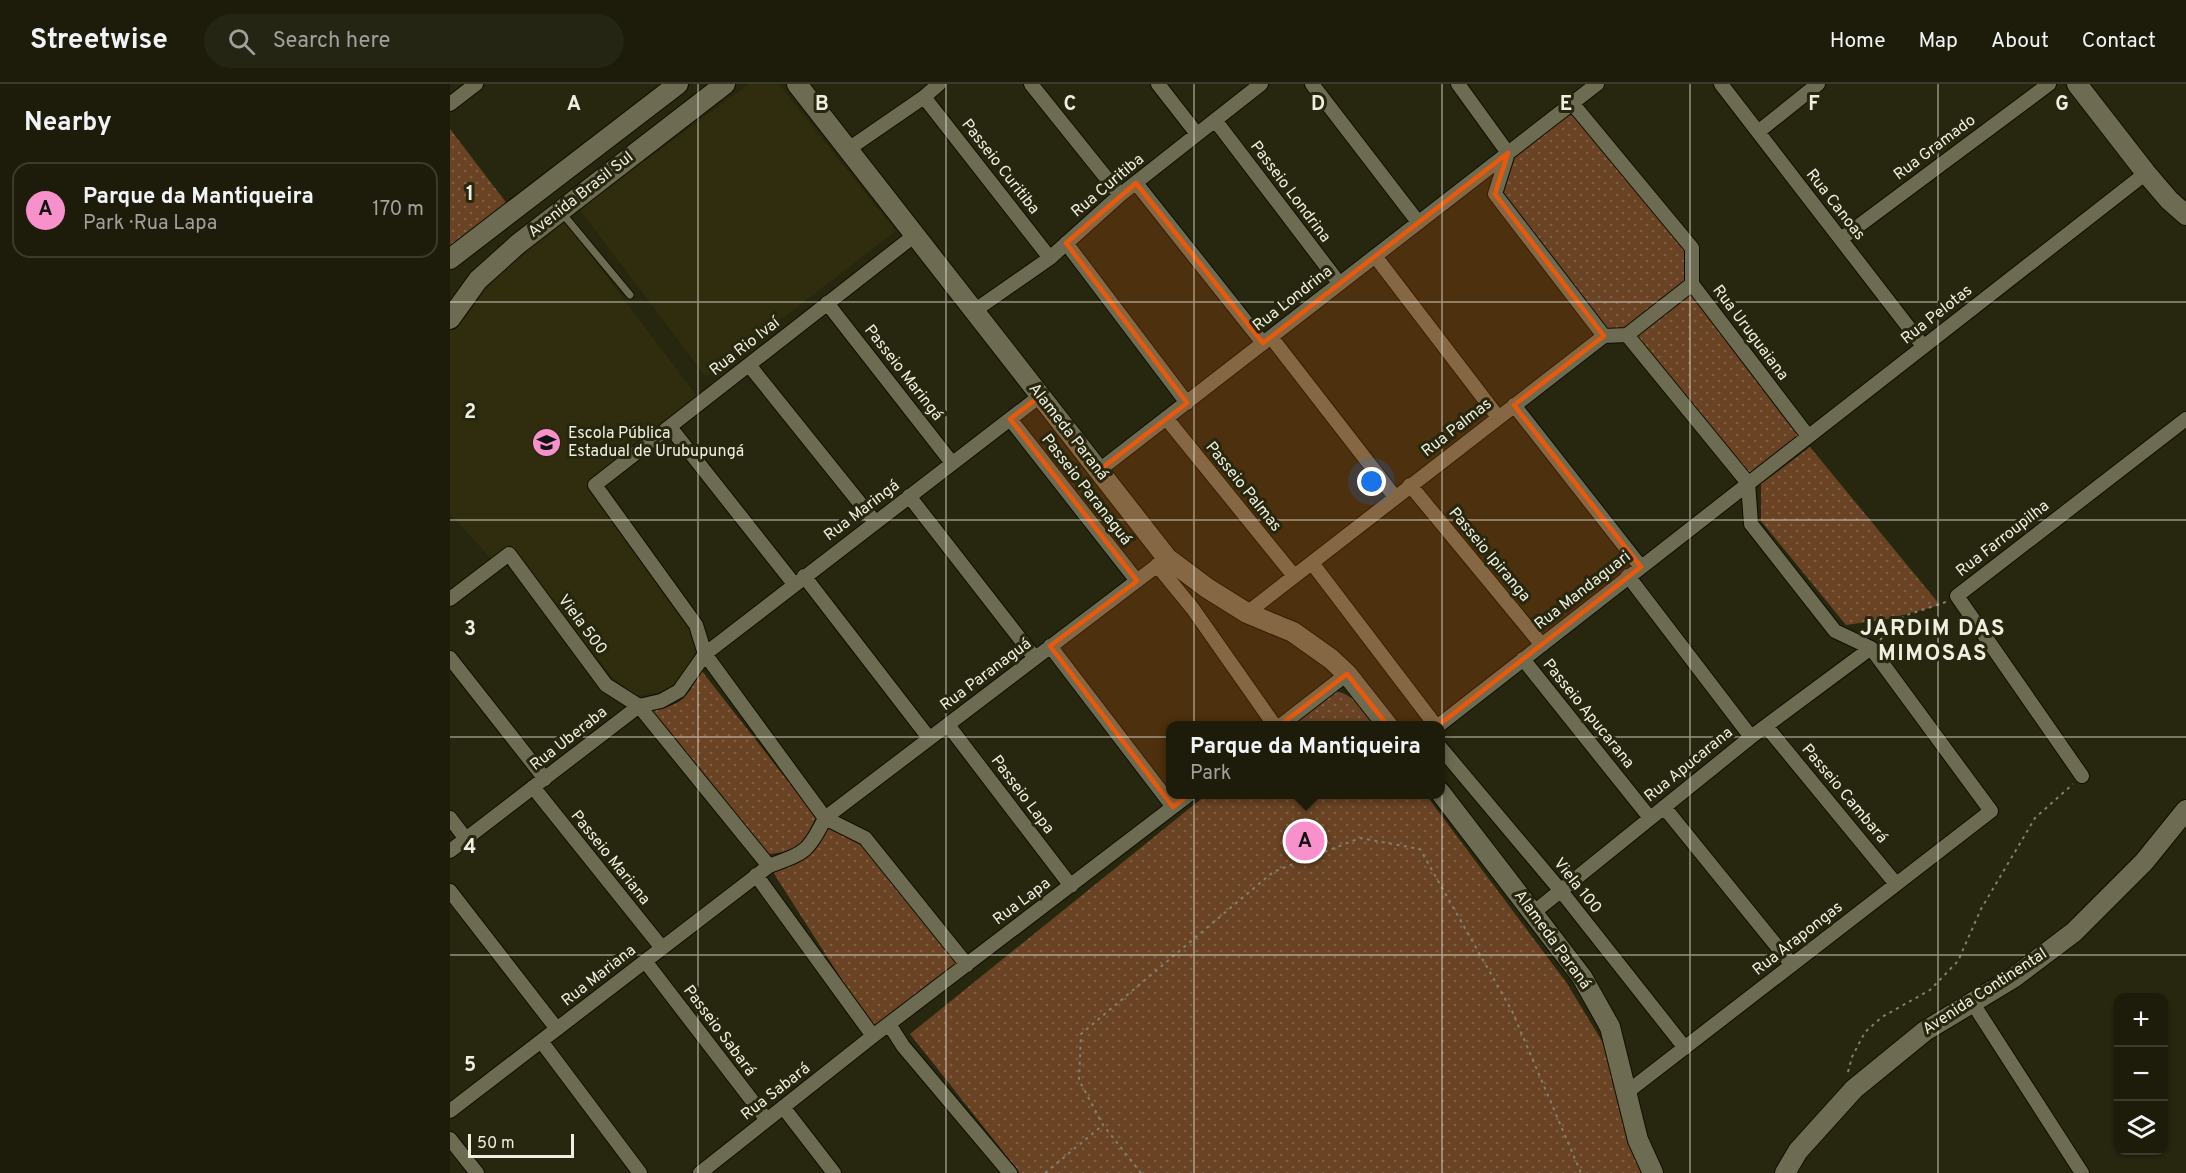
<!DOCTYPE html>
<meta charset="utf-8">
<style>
:root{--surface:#1d1c0a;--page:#252513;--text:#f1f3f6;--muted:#a0a19c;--line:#3b3a2b;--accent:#f890cb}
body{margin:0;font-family:Overpass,sans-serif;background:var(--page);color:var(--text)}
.controls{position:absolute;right:18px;bottom:18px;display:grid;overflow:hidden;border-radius:12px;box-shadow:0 2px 4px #0004}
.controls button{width:54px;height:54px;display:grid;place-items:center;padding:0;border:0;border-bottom:2px solid var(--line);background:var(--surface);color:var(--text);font:30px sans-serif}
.scale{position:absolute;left:18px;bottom:15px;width:106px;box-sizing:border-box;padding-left:6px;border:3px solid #efefe1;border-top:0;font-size:16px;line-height:21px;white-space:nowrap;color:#efefe1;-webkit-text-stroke:4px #27260e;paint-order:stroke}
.you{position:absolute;left:922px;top:398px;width:21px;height:21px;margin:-15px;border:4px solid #fff;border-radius:50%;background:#1a73e8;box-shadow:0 0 0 9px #1a73e833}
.badge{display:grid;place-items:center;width:39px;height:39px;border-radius:50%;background:var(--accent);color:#111;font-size:20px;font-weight:700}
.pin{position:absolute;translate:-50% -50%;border:3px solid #fff;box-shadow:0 2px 6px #0006}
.popup{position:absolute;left:716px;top:637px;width:279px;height:78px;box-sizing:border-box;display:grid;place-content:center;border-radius:12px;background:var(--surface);filter:drop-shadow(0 2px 4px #0005);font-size:20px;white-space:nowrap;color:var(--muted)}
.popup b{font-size:22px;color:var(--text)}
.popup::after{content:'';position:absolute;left:50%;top:100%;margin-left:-12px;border:12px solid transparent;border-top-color:var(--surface)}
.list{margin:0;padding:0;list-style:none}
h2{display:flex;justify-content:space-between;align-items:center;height:78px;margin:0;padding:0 24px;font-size:26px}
h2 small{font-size:20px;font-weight:400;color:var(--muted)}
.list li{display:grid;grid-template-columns:39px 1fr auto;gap:18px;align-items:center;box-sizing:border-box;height:96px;margin:0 12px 12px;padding:0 12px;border:2px solid var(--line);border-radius:18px}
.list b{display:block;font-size:22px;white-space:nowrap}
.list p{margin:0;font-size:20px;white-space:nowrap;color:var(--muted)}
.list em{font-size:20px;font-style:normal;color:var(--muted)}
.icon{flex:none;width:33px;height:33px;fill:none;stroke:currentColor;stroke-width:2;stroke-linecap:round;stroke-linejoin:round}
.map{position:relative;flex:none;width:1736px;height:1089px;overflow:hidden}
header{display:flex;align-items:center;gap:36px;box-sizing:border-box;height:84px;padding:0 30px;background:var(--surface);border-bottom:2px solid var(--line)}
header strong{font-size:28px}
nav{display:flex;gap:33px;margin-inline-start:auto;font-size:21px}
.search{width:420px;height:54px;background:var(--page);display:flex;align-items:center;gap:15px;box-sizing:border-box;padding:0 21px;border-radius:33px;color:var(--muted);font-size:22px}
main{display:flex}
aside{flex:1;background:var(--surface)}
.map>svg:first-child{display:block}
</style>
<header>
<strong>Streetwise</strong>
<div class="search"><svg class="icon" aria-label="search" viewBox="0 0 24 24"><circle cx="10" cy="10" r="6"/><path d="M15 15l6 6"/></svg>Search here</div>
<nav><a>Home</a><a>Map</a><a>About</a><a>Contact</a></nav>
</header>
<main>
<aside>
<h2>Nearby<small></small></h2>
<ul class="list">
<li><span class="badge">A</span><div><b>Parque da Mantiqueira</b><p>Park · Rua Lapa</p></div><em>170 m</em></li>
</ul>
</aside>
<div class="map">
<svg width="1736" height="1089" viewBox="0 0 1736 1089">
<defs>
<pattern id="park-dots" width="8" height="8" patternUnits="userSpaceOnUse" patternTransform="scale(1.5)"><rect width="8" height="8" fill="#694323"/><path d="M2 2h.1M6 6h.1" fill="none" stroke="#7f5e43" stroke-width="1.8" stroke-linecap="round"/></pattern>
</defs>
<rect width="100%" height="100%" fill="#27260e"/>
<path fill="#2f2d0d" d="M299,0H329L446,147L256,293L129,125Z
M112,133L250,316L137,403L244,541L249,574L223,606L186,612L162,593L61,464L43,477L0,430V244L21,206Z"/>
<path fill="url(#park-dots)" d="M1121,26L1236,166L1239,197L1176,247L1156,248L1050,111L1064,71Z
M0,45L58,121L0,166Z
M1242,206L1350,351L1300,393L1183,251Z
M1360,363L1490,521L1438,535L1396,541L1311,437V400Z
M251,586L366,733L351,765L315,771L202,627C234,620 237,614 251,586Z
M885,607C904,610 913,626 924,641L842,642Z
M756,711H976L1116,898L1161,972L1191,1089H570L460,950Z
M378,740L412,760L508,881L425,944L415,932L321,785L348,778L361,770Z"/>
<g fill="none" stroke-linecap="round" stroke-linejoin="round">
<defs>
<path id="lane" d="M112,129L180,211"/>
<path id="street" d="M581,0L670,111
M708,0L747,50
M862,0L968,138
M1008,0L1058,69L1045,110L1154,252
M1271,0L1473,262
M474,13L600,174
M1122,19L1242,164V200L1358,352
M0,20L26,0
M765,36L889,199
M1308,48L1368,0
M397,66L474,13L489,0
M686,99L813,259
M465,151L145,401L246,541L255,570L375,734L415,754L517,881
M1391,155L1599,0
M616,159L737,319
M925,172L1048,333
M377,219L502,379
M524,227L600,174L670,111L811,0
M821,253L945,413
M299,281L425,438
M1064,321L1191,483
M716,334L844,492
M560,335L687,497
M220,343L344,500
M648,387L1147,0
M960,401L1092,561
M459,412L585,574
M862,479L986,642
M707,481L743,525L825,642
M354,492L479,654
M1178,492L1301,653
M0,515L59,470L156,601L189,622L319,782
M797,529L1154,252L1177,251L1242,200
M600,562L723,723
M0,574L95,695
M1073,575L1200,734
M498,641L621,802
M830,642L897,590
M988,642L1696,89
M1316,642L1446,800
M990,663L1111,807L1235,964
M1632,692L1507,512L1736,335
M83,703L212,864
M1214,723L1342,881
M0,734L16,755
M0,767L189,622L211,617L229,607L255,570L590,312
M306,791L423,952
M0,807L107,945
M1083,829L1301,653L1421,564
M195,877L317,1036
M1522,918L1632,1089
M439,940L453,962L560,1089
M91,957L190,1089
M1176,1009L1541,727L1421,564L1385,547L1301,440L1298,399L1177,251
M333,1023L384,1089
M0,1027L319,782C354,769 358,769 375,734L717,474
M0,1055L27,1089
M250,1089L423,952L740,710"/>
<path id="secondary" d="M347,0L717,474L757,504L797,529L843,548L881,575L897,590L938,642
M1627,0L1696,89L1719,116L1736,131
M0,175L228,0
M0,235L28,196L68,160L275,0
M990,708L1132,893L1160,943L1188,1056L1203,1089
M1335,1089L1348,1067L1404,1005L1475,947L1563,894L1624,848L1694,778L1736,726"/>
</defs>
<use href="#lane" stroke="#100e00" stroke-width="9"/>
<use href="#street" stroke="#100e00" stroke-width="16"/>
<use href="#secondary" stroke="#100e00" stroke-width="22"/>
<path stroke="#81816d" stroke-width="2" stroke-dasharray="3 4.5" stroke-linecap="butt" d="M1420,547L1441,545
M1430,556L1454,532L1496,518
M1398,988L1402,973L1415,948L1432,933L1480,906L1508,877L1531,825L1585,734L1623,700
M595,1089L653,1041
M691,1089L653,1041L629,996L631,950L823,788L910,754L970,765L1062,927L1131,1089"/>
<use href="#lane" stroke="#6d6c52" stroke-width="7"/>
<use href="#street" stroke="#6d6c52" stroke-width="14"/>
<use href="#secondary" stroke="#6d6c52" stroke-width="20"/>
</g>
<path fill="#e8590c" fill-opacity="0.2" stroke="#e8590c" stroke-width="4.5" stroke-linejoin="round" d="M1058,69L1045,110L1154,252L1064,321L1191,483L957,666L897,590L723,723L600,562L687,497L560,335L590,312L648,387L737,319L616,159L686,99L813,259Z"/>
<path fill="none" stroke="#efefe1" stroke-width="1.5" stroke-opacity="0.55" d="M248,0V1089M496,0V1089M744,0V1089M992,0V1089M1240,0V1089M1488,0V1089M0,218H1736M0,436H1736M0,653H1736M0,871H1736"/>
<defs>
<symbol id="school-disc" viewBox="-11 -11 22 22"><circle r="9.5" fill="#f890cb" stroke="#27260e"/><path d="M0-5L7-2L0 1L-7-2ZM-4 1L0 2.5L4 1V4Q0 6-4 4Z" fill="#111"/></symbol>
</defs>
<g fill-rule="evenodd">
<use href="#school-disc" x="80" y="342" width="33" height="33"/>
</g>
<g text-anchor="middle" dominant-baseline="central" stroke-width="6" stroke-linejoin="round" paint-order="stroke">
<g font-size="16" fill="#efefe1" stroke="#27260e">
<text transform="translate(1485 64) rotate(-37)">Rua Gramado</text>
<text transform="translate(550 83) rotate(52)">Passeio Curitiba</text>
<text transform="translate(658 102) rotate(-40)">Rua Curitiba</text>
<text transform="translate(840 108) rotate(53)">Passeio Londrina</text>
<text transform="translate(131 111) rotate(-38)">Avenida Brasil Sul</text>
<text transform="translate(1385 121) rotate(52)">Rua Canoas</text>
<text transform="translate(843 215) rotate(-38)">Rua Londrina</text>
<text transform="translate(1487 231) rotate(-38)">Rua Pelotas</text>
<text transform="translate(1300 249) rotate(53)">Rua Uruguaiana</text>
<text transform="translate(295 263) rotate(-38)">Rua Rio Ivaí</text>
<text transform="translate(453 289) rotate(52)">Passeio Maringá</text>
<text transform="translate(1007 344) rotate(-38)">Rua Palmas</text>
<text transform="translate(618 348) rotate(52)">Alameda Paraná</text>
<text transform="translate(793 403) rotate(51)">Passeio Palmas</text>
<text transform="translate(636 406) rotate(52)">Passeio Paranaguá</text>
<text transform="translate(412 427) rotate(-37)">Rua Maringá</text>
<text transform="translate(1553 455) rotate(-38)">Rua Farroupilha</text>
<text transform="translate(1039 471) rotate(50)">Passeio Ipiranga</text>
<text transform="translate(1133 507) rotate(-38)">Rua Mandaguari</text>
<text transform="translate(132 541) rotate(53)">Viela 500</text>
<text transform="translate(536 591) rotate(-37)">Rua Paranaguá</text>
<text transform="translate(1138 630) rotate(51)">Passeio Apucarana</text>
<text transform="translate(119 655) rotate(-38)">Rua Uberaba</text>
<text transform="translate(1239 681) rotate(-39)">Rua Apucarana</text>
<text transform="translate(1394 710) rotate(50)">Passeio Cambará</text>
<text transform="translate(572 711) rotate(53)">Passeio Lapa</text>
<text transform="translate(160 774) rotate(51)">Passeio Mariana</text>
<text transform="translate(1127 802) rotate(51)">Viela 100</text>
<text transform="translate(572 818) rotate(-37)">Rua Lapa</text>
<text transform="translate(1348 855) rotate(-38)">Rua Arapongas</text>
<text transform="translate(1102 856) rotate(54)">Alameda Paraná</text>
<text transform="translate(149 892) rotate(-38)">Rua Mariana</text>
<text transform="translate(1535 908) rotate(-33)">Avenida Continental</text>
<text transform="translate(269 947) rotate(53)">Passeio Sabará</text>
<text transform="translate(326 1008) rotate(-38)">Rua Sabará</text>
</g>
<g font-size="16" fill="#efefe1" stroke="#27260e" text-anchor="start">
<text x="118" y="350">Escola Pública<tspan x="118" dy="18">Estadual de Urubupungá</tspan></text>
</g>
<g font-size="22" font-weight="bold" letter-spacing="1.5" fill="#efefe1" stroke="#27260e">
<text x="1483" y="545">JARDIM DAS<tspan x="1483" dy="25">MIMOSAS</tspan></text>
</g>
</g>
<g font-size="20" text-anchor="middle" font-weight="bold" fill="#efefe1" stroke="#27260e" stroke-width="6" stroke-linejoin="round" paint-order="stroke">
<text x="124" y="26">A</text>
<text x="372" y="26">B</text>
<text x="620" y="26">C</text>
<text x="868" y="26">D</text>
<text x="1116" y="26">E</text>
<text x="1364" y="26">F</text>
<text x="1612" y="26">G</text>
<text x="20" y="116">1</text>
<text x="20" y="334">2</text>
<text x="20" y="551">3</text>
<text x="20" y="769">4</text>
<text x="20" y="987">5</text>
</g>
</svg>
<div class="controls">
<button>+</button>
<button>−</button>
<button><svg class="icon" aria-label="layers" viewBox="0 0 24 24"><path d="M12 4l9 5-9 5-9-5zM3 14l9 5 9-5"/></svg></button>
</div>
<div class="scale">50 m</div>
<div class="you"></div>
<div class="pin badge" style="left:855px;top:757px">A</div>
<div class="popup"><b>Parque da Mantiqueira</b>Park</div>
</div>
</main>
